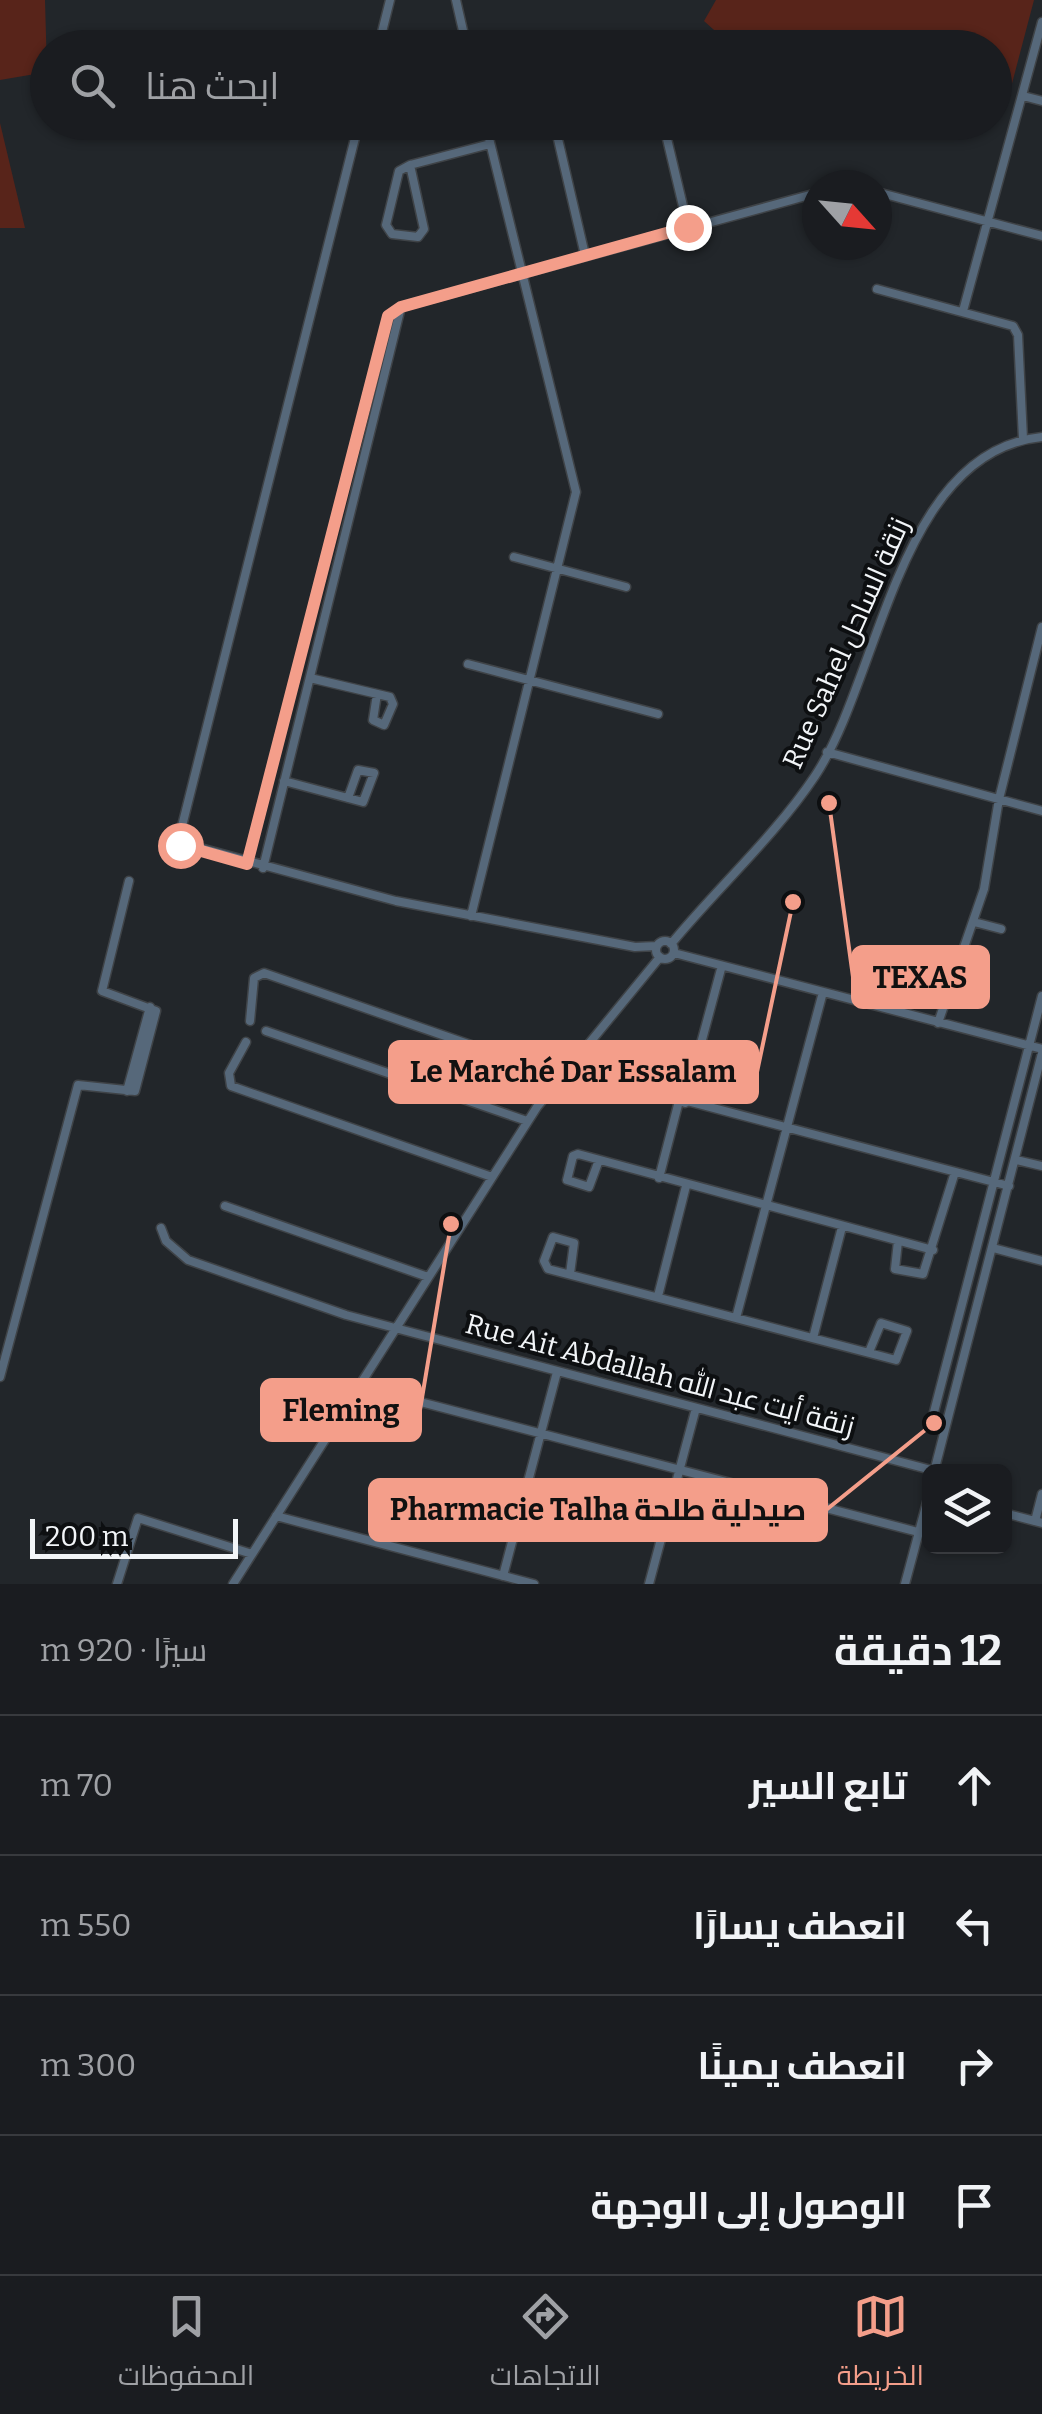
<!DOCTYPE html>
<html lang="ar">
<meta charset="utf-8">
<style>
:root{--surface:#1a1c20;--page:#232529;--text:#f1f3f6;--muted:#9fa1a5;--line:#383a3e;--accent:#f49e8a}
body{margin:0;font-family:Bitter,Cairo,serif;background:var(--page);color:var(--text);direction:rtl}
.controls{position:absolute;right:30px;bottom:30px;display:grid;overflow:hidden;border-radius:15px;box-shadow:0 2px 8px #0004}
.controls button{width:90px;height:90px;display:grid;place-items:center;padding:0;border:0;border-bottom:2px solid var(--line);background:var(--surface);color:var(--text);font:50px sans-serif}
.compass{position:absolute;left:802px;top:170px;width:90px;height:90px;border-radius:50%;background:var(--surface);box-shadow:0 2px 8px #0004;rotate:117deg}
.scale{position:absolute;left:30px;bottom:25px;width:208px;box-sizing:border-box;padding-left:10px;border:5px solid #f2f5f8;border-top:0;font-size:28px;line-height:35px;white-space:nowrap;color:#f2f5f8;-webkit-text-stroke:8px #0d0f11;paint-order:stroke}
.stop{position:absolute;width:30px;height:30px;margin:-22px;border:8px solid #f49e8a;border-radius:50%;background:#fff}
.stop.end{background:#f49e8a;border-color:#fff;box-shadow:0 2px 10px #0008}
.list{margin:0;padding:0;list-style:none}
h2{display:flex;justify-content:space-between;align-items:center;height:130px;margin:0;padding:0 40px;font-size:42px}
h2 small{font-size:32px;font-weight:400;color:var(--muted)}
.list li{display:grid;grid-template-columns:65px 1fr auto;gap:30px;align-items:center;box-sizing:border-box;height:140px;padding:0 40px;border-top:2px solid var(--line)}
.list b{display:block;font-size:38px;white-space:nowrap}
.list em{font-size:32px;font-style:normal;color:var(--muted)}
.icon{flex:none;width:55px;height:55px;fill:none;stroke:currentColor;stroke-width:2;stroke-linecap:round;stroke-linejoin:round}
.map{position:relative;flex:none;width:1042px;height:1584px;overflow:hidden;direction:ltr}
.search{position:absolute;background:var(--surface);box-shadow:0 2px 8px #0004;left:30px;right:30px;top:30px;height:110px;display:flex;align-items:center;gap:25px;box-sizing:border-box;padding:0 35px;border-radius:55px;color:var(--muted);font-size:38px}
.sheet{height:690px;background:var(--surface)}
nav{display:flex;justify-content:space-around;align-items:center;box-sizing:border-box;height:140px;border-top:2px solid var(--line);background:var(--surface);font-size:28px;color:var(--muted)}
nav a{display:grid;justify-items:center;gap:5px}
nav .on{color:var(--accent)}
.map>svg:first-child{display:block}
</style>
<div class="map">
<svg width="1042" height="1584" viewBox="0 0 1042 1584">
<rect width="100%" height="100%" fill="#22262a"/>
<path fill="#58241a" d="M0,0H45L47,72L0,80Z
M716,0H1034L1010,91L995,93L994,48L733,47L704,21Z
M0,123L25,228H0Z"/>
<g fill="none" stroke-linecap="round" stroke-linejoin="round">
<defs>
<path id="minor" d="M456,0L467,48
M378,48L390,0
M1023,96L1042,101
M359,122L178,842L396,901L635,947L657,946
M554,122L585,255
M663,122L688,227
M555,128L570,122
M410,165L424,229L418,237L392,234L386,225L399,171Z
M410,165L490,144
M877,192L1042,236
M877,289L1013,326L1018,335L1023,439
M963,311L1042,22
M514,557L626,587
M468,664L658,714
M310,678L390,697L393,704L384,725L373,720L377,694
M827,752L1042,811
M284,781L363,802L374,773L358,770L348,798
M247,864L388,316L401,307L817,193
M263,868L401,307
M471,916L576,492L485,122
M974,922L1001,929
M656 950a9 9 0 1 1 18 0a9 9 0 1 1-18 0Z
M671,944C717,888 775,836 815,776C881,677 898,451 1042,437
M674,953L1042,1049
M250,1021L254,978L264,973L560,1076
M938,1023L984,889L999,799L1042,627
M266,1031L527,1121
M246,1042L229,1073L231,1086L492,1177
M566,1069L1009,1186
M127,1091L150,1007
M685,1103L721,969
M599,1160L589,1187L567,1180L573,1156L578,1154L933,1250
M1016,1160L1042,1166
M659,1178L679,1101
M225,1206L428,1277
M161,1228L166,1241L188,1260L346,1315L935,1471
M898,1241L895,1269L923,1274L955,1172
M993,1248L1042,1261
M570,1274L574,1243L553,1237L544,1261L548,1269L896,1360L907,1331L881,1323L869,1352
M658,1296L686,1186
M736,1318L823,992
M813,1338L842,1227
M0,1377L78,1085L135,1091L156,1011L102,991L129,881
M359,1386L918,1532
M934,1412L1042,996
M934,1472L1042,1053
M1004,1513L1042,1523
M276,1516L534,1584
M1035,1521L1042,1494
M503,1576L557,1372
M117,1584L138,1518L252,1554
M233,1584L537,1107L660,957
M649,1584L696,1408
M905,1584L930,1491"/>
</defs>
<use href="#minor" stroke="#3f4347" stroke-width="11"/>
<use href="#minor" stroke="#56687a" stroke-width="8"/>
</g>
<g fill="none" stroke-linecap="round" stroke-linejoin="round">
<path stroke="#f49e8a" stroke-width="12" d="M180,845L247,864L388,316L401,307L688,227"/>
</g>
<g text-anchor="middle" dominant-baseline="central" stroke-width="8" stroke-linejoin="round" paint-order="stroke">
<g font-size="28" fill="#f2f5f8" stroke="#0d0f11">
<text transform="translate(846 643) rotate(-66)">Rue Sahel زنقة الساحل</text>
<text transform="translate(660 1375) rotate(15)">Rue Ait Abdallah زنقة أيت عبد الله</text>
</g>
</g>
<path fill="none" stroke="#f49e8a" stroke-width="4" d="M829 803L853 977M793 902L757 1072M451 1224L420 1410M934 1423L826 1510"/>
<g fill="#f49e8a" stroke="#0d0f11" stroke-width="4">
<circle cx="829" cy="803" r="10"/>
<circle cx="793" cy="902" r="10"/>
<circle cx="451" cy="1224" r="10"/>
<circle cx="934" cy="1423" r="10"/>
</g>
<g fill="#f49e8a" stroke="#f49e8a" stroke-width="4">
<rect x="853" y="947" width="135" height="60" rx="10"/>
<rect x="390" y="1042" width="367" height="60" rx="10"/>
<rect x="262" y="1380" width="158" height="60" rx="10"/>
<rect x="370" y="1480" width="456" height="60" rx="10"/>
</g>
<g font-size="30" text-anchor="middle" font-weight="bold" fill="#111">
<text x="920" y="988">TEXAS</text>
<text x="573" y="1082">Le Marché Dar Essalam</text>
<text x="341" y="1421">Fleming</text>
<text x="598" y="1520">Pharmacie Talha صيدلية طلحة</text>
</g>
</svg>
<div class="controls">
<button><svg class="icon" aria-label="layers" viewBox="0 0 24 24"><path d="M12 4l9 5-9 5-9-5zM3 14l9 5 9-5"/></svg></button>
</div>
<svg class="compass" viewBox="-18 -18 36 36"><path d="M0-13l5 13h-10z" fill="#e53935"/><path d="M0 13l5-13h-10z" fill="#9fa1a5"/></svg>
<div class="scale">200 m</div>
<div class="stop" style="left:180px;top:845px"></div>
<div class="stop end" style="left:688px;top:227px"></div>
<div class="search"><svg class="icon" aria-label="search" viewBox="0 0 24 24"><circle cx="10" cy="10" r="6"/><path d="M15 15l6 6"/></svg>ابحث هنا</div>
</div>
<section class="sheet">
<h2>12 دقيقة<small>سيرًا · 920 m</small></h2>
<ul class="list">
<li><svg class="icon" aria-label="ahead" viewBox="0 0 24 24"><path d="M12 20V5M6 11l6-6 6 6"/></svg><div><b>تابع السير</b></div><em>70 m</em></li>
<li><svg class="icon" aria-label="left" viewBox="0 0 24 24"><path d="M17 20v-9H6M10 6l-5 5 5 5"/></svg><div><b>انعطف يسارًا</b></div><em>550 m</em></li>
<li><svg class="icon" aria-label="right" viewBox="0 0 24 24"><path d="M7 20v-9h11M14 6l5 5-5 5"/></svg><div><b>انعطف يمينًا</b></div><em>300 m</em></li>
<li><svg class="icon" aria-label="arrive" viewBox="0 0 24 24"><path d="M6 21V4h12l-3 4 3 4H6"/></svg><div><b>الوصول إلى الوجهة</b></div></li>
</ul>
</section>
<nav>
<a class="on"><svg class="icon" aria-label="map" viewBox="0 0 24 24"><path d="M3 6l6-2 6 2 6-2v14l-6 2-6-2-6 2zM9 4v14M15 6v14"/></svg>الخريطة</a>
<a><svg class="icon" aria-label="directions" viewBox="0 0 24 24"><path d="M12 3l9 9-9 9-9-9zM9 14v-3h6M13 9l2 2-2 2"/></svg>الاتجاهات</a>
<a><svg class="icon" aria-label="saved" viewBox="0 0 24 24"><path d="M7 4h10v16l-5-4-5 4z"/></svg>المحفوظات</a>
</nav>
